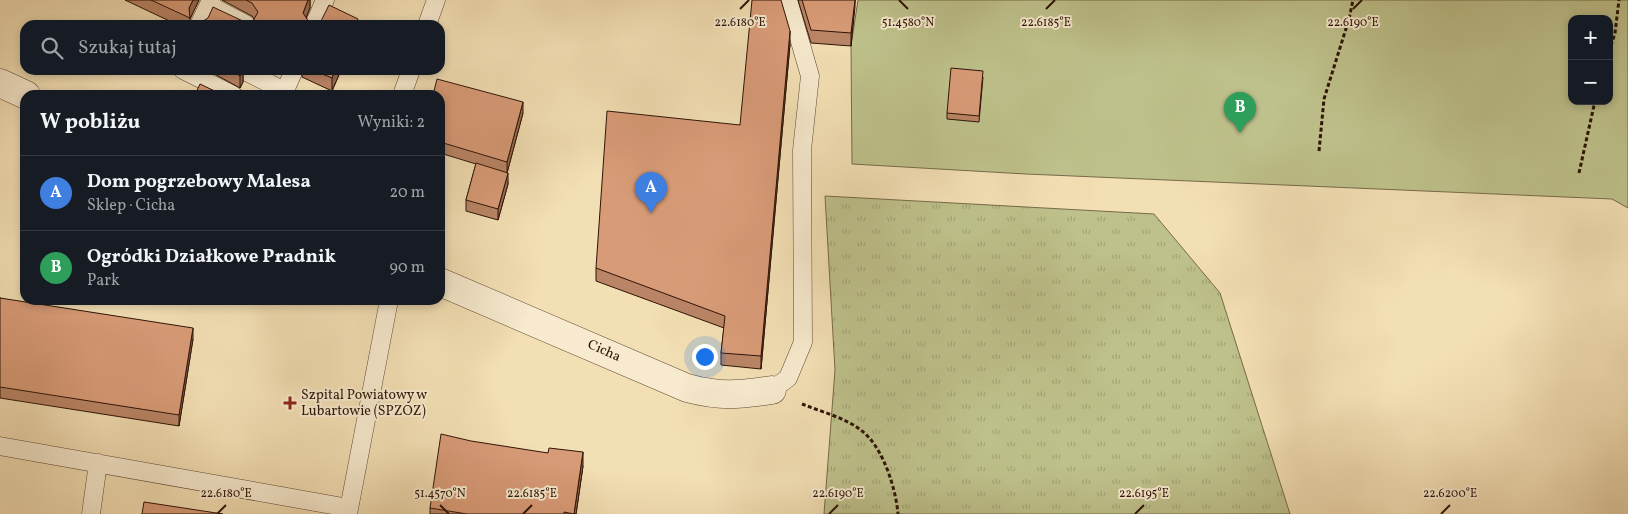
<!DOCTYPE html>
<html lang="pl">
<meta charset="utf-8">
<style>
:root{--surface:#171b24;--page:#20242c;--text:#f1f3f6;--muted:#9ea1a6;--line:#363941;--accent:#7c3aed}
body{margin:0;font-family:Vollkorn,serif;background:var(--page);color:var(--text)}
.controls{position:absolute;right:15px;top:15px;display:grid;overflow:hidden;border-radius:10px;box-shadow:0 2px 8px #0003}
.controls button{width:45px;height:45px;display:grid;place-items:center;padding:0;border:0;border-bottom:1px solid var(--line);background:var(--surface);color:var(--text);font:25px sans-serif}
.you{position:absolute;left:704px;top:356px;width:18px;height:18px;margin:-12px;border:4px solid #fff;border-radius:50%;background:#1a73e8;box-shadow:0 0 0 8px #1a73e833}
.badge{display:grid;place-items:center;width:32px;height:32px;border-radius:50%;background:var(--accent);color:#fff;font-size:16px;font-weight:700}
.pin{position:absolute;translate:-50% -41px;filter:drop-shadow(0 1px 2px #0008)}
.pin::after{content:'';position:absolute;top:26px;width:18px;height:15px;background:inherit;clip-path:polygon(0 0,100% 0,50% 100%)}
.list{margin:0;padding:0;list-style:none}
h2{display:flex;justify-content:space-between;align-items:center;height:65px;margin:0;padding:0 20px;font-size:21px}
h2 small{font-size:16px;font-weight:400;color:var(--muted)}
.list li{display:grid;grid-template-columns:32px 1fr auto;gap:15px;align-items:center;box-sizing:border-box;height:75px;padding:0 20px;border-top:1px solid var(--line)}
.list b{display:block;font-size:19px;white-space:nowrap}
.list p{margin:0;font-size:16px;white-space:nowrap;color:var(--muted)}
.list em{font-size:16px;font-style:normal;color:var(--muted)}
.icon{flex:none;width:28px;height:28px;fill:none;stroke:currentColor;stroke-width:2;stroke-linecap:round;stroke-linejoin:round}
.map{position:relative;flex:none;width:1628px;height:514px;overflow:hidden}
.search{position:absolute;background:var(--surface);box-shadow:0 2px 8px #0003;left:20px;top:20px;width:425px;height:55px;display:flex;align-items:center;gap:12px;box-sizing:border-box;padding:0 18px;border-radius:15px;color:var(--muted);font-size:19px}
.panel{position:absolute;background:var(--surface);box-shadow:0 2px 8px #0003;left:20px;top:90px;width:425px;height:215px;border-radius:15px}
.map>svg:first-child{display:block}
</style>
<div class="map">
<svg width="1628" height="514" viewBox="0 0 1628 514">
<defs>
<pattern id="grass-tufts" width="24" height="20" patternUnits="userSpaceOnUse" patternTransform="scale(1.25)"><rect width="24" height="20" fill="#bec18b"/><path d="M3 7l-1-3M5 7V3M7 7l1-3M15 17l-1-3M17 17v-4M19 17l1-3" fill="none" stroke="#a4a576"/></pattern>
</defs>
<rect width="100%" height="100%" fill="#f3dfb4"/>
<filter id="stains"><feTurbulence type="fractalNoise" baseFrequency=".004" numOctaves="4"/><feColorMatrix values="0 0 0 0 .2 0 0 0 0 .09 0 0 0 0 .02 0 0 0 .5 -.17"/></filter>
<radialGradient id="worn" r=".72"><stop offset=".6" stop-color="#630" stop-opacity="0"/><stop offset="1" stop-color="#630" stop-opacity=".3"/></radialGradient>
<path fill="url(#grass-tufts)" stroke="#766a49" d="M825,196L1154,214L1220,293L1290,514H824L835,370Z"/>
<path fill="#bec18b" stroke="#766a49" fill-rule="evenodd" d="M858,0H1628V208L1612,199L1026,174L852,164L851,46ZM1572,19H1609V101H1572Z"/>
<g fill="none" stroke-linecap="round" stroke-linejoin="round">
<defs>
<path id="service" d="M209,5L247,25
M199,25L211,0
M314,25L325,0
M427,25L436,0
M183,70L233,95
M243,70L284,91
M283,95L294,70
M402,95L411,70
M772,390L788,378L803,342L802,150L810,76L788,0
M0,446L349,508
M91,514L98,463
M348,514L389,300"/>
<path id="minor" d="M0,83L26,95
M440,282L687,388C721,397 738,395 772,390"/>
</defs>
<use href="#service" stroke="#5f4632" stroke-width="19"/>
<use href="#minor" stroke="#5f4632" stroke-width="29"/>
<path stroke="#2e1307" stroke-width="3" stroke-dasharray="4 2.5" stroke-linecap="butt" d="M1609,52L1615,33L1619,0
M1319,151L1324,99L1349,19L1353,0
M1579,173L1595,101
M802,404C822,412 846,418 862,431C883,447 896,489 898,514"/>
<use href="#service" stroke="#f7eace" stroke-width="18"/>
<use href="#minor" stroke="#f7eace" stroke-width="28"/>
</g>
<path fill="#ba8566" stroke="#2e1307" d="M125,0H199L190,19V25H178Z
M222,0H310V8L306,18L309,22L358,25H200V23H247L253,21L254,19L252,16Z
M798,0H855L851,46L811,43Z
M790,44L761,369L721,365V353L724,328L596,281V268L740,125Z
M209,70H243V82L240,88L209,71Z
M302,70H341L332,91L302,77Z
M983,77L979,122L947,119V113Z
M440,95L523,113L507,173L508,184L498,220L466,211V200L476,164L440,153Z
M0,298L193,339L179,426L0,398Z
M583,466L576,514H430V508Z"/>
<path fill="#976c53" stroke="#2e1307" d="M193,0H199L190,19L189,8Z
M308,0H310V8L303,25V13Z
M855,0V7L851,46V33Z
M790,31V44L761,369V356Z
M243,70V82L240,88V76Z
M335,70H341L332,91V78Z
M523,102V113L507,173V162Z
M508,173V184L498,220V209Z
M193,328V339L179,426V415Z
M583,452V466L576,514H574Z"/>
<path fill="#d89b77" stroke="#2e1307" d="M151,0H193L189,8L190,18Z
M246,0H308L303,13L309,22L321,21L329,5L358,19L355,25H204L200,23L208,18L213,7L247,23L253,21L258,12L252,3Z
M752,0H781L790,31L761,356L721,353L725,316L596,268L607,111L740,125Z
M802,0H855L851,33L811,30Z
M951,68L983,71L979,116L947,113Z
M230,70H243L240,76Z
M313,70H335L332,78Z
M437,79L523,102L507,162L440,142V95H433Z
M200,84L223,95H195Z
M476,163L508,173L498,209L466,200Z
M0,298L193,328L179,415L0,387Z
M441,434L471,441L548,453L549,448L583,452L574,514L564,512V514H467L430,508Z
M144,502L223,514H142Z"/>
<path fill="none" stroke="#2e1307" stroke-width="2" d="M899,0L908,9M740,9L749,0M1046,9L1055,0M1353,9L1362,0M440,505L449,514M217,514L226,505M523,514L532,505M829,514L838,505M1135,514L1144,505M1441,514L1450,505"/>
<path fill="#8f2418" stroke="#f7eace" stroke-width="2" d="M287.5 395.5h5v5h5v5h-5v5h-5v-5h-5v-5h5z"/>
<g text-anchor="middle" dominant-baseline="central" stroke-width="4" stroke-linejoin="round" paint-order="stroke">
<g font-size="14" fill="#2e1307" stroke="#f7eace">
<text transform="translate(604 351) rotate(24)">Cicha</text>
</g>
<g font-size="14" fill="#2e1307" stroke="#f7eace" text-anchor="start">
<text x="301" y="395">Szpital Powiatowy w<tspan x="301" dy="16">Lubartowie (SPZOZ)</tspan></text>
</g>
</g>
<g font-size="12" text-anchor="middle" fill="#2e1307" stroke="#f7eace" stroke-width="4" stroke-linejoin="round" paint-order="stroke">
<text x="740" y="26">22.6180°E</text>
<text x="1046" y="26">22.6185°E</text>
<text x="1353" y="26">22.6190°E</text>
<text x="908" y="26">51.4580°N</text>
<text x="440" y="497">51.4570°N</text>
<text x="226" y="497">22.6180°E</text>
<text x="532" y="497">22.6185°E</text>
<text x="838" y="497">22.6190°E</text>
<text x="1144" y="497">22.6195°E</text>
<text x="1450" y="497">22.6200°E</text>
</g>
<rect width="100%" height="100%" filter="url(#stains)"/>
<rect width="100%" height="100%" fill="url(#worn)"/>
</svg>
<div class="controls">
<button>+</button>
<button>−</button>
</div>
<div class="you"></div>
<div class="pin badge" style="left:651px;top:213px;background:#3f7fe0">A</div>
<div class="pin badge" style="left:1240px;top:133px;background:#2e9e5b">B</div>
<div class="search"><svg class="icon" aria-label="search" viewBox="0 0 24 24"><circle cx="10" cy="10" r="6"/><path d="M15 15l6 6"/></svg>Szukaj tutaj</div>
<section class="panel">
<h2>W pobliżu<small>Wyniki: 2</small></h2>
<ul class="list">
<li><span class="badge" style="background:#3f7fe0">A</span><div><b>Dom pogrzebowy Malesa</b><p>Sklep · Cicha</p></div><em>20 m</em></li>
<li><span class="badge" style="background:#2e9e5b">B</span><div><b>Ogródki Działkowe Pradnik</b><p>Park</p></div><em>90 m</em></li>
</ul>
</section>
</div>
